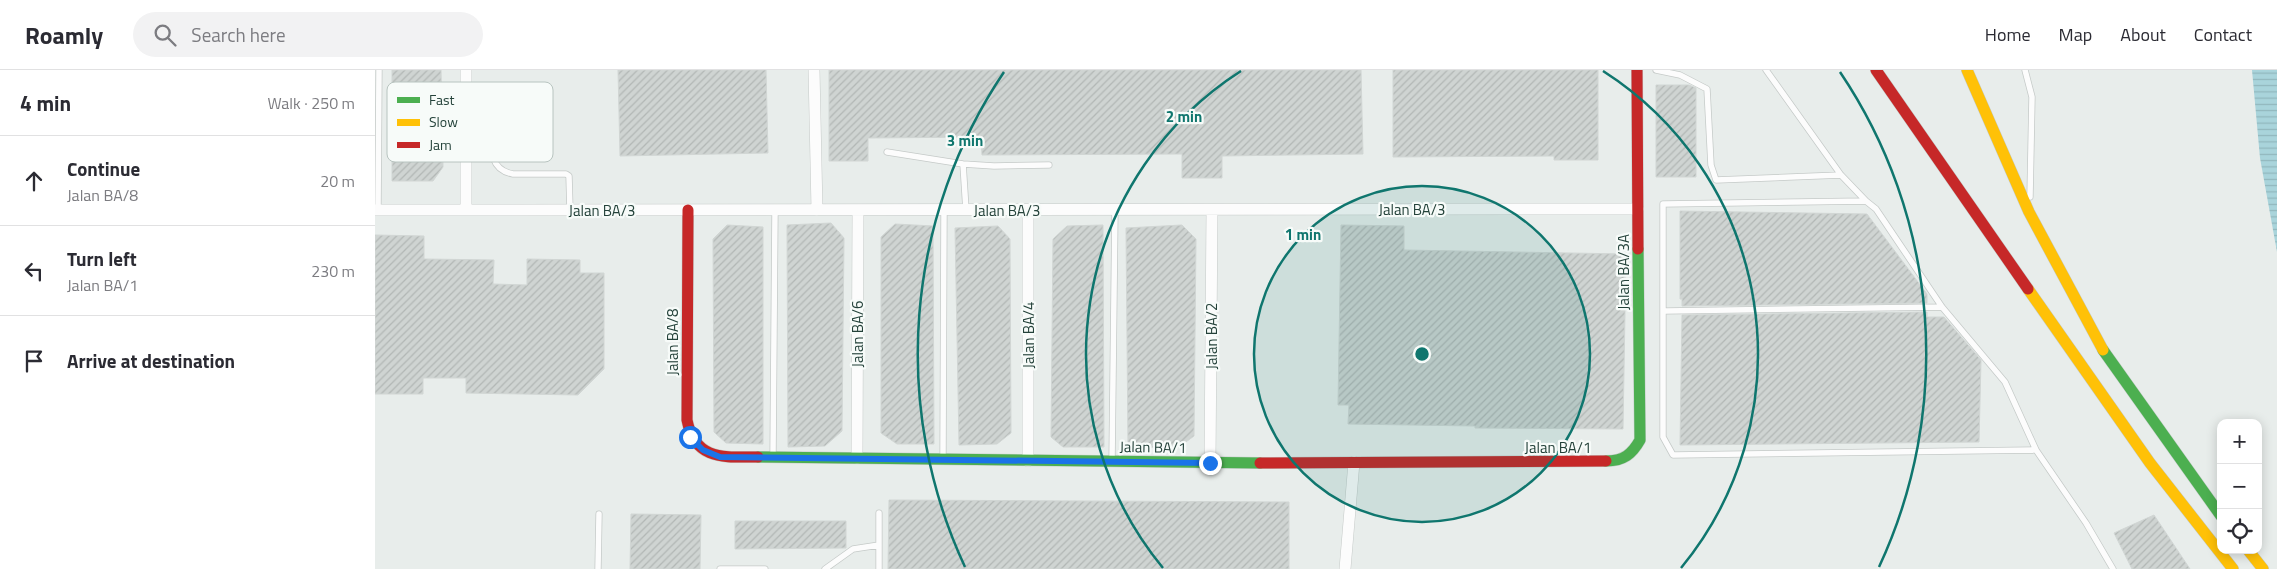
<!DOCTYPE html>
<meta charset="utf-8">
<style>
:root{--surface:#fff;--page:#f2f2f3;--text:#2b2b33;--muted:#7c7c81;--line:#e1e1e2}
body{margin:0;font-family:"Titillium Web",sans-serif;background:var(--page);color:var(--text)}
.controls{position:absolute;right:15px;bottom:15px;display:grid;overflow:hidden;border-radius:10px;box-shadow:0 2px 12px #0003}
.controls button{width:45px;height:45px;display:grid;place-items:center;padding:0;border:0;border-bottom:1px solid var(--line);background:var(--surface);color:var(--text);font:25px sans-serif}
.stop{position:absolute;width:15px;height:15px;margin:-11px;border:4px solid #1a73e8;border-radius:50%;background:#fff}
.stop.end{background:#1a73e8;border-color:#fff;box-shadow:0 1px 5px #0008}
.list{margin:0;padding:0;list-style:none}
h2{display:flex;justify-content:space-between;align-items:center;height:65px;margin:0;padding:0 20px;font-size:21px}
h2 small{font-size:16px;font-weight:400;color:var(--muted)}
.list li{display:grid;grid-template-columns:32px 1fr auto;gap:15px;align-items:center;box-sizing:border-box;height:90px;padding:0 20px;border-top:1px solid var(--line)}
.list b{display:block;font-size:19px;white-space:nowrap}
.list p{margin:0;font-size:16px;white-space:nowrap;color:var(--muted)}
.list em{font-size:16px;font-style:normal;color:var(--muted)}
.icon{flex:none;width:28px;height:28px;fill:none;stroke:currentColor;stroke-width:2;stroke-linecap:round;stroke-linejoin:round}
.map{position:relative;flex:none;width:1902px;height:499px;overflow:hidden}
header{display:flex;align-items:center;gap:30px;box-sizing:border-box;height:70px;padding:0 25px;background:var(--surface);border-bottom:1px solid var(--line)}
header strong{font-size:24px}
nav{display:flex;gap:28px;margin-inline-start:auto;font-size:18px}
.search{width:350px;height:45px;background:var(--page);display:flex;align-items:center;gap:12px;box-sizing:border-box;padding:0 18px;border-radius:28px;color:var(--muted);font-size:19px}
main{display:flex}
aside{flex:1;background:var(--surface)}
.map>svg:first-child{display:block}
</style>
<header>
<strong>Roamly</strong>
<div class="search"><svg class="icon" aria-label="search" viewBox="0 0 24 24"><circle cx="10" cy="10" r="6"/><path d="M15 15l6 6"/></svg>Search here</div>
<nav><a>Home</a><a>Map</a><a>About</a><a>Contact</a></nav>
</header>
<main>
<aside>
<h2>4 min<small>Walk · 250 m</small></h2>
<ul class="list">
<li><svg class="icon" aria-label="ahead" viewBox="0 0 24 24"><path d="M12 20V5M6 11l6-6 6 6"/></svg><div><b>Continue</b><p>Jalan BA/8</p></div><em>20 m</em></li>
<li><svg class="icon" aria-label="left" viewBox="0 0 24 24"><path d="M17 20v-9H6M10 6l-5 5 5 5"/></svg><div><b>Turn left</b><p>Jalan BA/1</p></div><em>230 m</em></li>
<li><svg class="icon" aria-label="arrive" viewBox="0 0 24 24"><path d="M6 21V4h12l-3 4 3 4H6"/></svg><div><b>Arrive at destination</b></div></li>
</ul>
</aside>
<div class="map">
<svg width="1902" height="499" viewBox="0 0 1902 499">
<defs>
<pattern id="water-rules" width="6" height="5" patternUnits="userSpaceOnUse" patternTransform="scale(1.25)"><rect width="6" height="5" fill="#a9d4db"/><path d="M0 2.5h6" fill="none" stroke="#91b7bd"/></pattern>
<pattern id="building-hatch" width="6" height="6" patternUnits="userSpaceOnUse" patternTransform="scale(1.25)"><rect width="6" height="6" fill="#cfd4d2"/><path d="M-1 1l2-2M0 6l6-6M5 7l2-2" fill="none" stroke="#b2b7b5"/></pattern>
</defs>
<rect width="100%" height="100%" fill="#e8edeb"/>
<path fill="url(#water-rules)" d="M1877,0H1902V182L1885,88Z"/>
<path fill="url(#building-hatch)" stroke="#d1d6d4" d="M17,0H66L68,97L58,111H17Z
M243,0H391L393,83L245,86Z
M454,0H986L988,84L847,86V108H807V84L607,85L606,67L493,68V91H454Z
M1018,0H1223V90H1179V86L1018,87Z
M1281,15H1314L1321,18V107H1281Z
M1305,141L1492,144L1552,224V233L1307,236V229H1305Z
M456,153L469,168L467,361L450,376L413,377L412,155Z
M520,154L558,156L559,374H522L506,363V167Z
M352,155L388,157V374L351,373L339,362L338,169Z
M728,155L729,377H688L676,367L678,169L692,156Z
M807,155L821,169L819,366L804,377L753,378L751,158Z
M966,155L1029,156V180L1251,184L1248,359L1100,358V356L973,354L974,335H963Z
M623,156L635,169L636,363L622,374L584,375L580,158Z
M0,165L49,166V189L119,190L118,214L152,215V189L205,190V203H229V299L203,325L91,323V308H48V324H0Z
M1552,242V247H1569L1606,290L1604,372L1305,375L1307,245Z
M514,430L914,432V499H513Z
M256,444L326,445L325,499H255Z
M1779,445L1815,499H1757L1739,463Z
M360,451H471V478L360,479Z"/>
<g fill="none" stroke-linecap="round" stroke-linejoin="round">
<defs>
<path id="lane" d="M1281,0L1305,5L1332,19L1336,95L1341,110L1466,105
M1391,0L1466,105L1491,131
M1650,0L1657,27L1655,127
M117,52C117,73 111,99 138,104H191L194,106L195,140
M512,82L588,94L619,96L674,95
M588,94L591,140
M3,140L4,0
M1290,241L1567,237
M1661,380L1298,385L1288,367V134L1491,131L1501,139L1567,237L1630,312L1661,380L1711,453L1738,499
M398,387L400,140
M568,389L569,140
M737,392L740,140
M223,499L224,444
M345,499H390
M450,499L478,479L504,475
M504,499V443"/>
<path id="street" d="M439,0L442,140
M0,140L1263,139
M91,140V0
M482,388L483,140
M653,391V140
M835,393L837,140
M970,499L979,392"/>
<path id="fast" d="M1728,280L1846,446
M383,387L885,393
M1231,391C1249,391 1257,384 1265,370L1263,179"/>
<path id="slow" d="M1592,0L1654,142L1728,280
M1653,219L1775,393L1858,499
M1873,480L1888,499"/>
<path id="jam" d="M1262,0L1263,179
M1501,0L1653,219
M313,140L312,350C320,391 349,387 383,387
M885,393L1231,391"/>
</defs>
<use href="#lane" stroke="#c5cac8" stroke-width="7"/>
<use href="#street" stroke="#c5cac8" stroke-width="12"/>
<use href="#fast" stroke="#c3cbc8" stroke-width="12"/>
<use href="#slow" stroke="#c3cbc8" stroke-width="12"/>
<use href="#jam" stroke="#c3cbc8" stroke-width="12"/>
<use href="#lane" stroke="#fcfcfc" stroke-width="5.5"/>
<use href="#street" stroke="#fcfcfc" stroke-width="11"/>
<use href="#fast" stroke="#4caf50" stroke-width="11"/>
<use href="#slow" stroke="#ffc107" stroke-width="11"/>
<use href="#jam" stroke="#c62828" stroke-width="11"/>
</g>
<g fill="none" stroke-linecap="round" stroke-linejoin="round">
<path stroke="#1a73e8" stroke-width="6" d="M315,367L328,380L345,387L835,393"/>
</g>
<circle cx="1047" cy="284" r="168" fill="#0f766e" fill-opacity=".12"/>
<g fill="none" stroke="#0f766e" stroke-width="2.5">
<circle cx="1047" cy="284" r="168"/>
<path d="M788 498A336 336 0 0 1 866 1M1228 1A336 336 0 0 1 1306 498"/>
<path d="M590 497A504 504 0 0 1 629 2M1465 2A504 504 0 0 1 1504 497"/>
</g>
<g text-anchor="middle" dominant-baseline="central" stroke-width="4.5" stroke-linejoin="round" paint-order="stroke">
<g font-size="15" fill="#24423a" stroke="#f7fbf9">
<text x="1037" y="139">Jalan BA/3</text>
<text x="227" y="140">Jalan BA/3</text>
<text x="632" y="140">Jalan BA/3</text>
<text transform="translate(1248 202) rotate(-90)">Jalan BA/3A</text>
<text transform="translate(482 264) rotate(-90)">Jalan BA/6</text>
<text transform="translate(653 265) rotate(-90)">Jalan BA/4</text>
<text transform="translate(836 266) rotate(-90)">Jalan BA/2</text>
<text transform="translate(297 272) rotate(-90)">Jalan BA/8</text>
<text transform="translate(778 377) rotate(1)">Jalan BA/1</text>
<text x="1183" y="377">Jalan BA/1</text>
</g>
</g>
<rect x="12" y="12" width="166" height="80" rx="8" fill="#f7fbf9" stroke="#b8c4c0" stroke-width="1"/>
<rect x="22" y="27" width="23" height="6" fill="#4caf50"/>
<rect x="22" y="49" width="23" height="7" fill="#ffc107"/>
<rect x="22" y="72" width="23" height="6" fill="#c62828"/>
<g font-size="14" fill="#24423a">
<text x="54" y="35">Fast</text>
<text x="54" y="57">Slow</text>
<text x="54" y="80">Jam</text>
</g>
<circle cx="1047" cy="284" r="8" fill="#0f766e" stroke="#f7fbf9" stroke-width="2.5"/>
<g font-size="15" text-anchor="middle" font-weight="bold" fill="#0f766e" stroke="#f7fbf9" stroke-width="4.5" stroke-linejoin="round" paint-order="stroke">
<text x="809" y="52">2 min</text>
<text x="590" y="76">3 min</text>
<text x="928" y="170">1 min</text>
</g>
</svg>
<div class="controls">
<button>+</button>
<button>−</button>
<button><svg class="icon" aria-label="locate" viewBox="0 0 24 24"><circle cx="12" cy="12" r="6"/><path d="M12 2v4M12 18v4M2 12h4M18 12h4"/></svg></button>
</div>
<div class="stop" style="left:315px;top:367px"></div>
<div class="stop end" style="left:835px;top:393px"></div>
</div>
</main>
